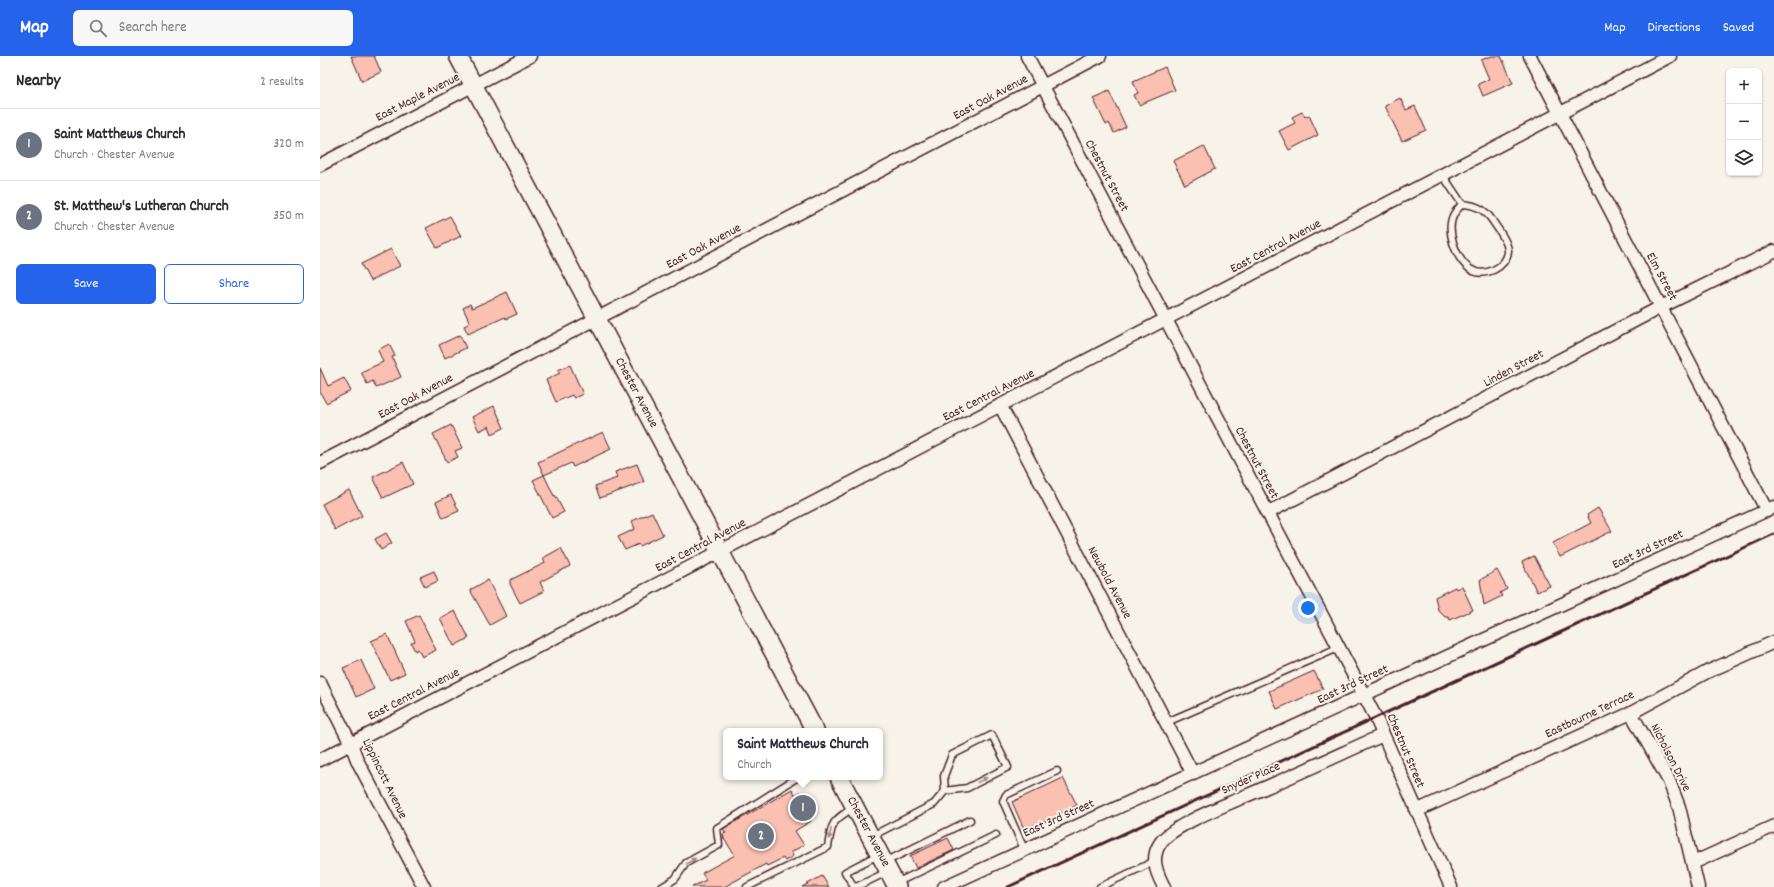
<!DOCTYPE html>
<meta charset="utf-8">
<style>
:root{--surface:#fff;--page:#f7f7f7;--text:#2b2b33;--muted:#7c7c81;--line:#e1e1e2;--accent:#2563eb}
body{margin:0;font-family:Dekko,sans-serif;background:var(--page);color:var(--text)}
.controls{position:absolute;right:12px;top:12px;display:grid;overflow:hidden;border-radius:6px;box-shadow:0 1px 3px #0004}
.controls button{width:36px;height:36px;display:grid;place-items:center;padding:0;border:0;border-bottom:1px solid var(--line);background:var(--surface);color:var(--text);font:20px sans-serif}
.you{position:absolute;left:988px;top:552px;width:14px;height:14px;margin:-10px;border:3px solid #fff;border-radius:50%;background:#1a73e8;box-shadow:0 0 0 6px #1a73e833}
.badge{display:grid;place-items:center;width:26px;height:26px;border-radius:50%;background:var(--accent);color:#fff;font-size:13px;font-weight:700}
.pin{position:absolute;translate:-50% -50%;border:2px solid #fff;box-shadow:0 1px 4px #0006}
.popup{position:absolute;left:403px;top:672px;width:160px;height:52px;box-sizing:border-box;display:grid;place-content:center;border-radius:6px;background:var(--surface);filter:drop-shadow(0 1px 3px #0005);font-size:13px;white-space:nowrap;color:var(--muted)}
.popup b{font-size:15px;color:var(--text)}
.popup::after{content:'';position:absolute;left:50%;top:100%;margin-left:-8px;border:8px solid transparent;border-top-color:var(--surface)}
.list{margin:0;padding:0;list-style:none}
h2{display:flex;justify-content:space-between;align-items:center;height:52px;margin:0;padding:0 16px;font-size:17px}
h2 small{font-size:13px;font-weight:400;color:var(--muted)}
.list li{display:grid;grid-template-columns:26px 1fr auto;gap:12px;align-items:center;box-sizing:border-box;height:72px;padding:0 16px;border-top:1px solid var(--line)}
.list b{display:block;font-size:15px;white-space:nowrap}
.list p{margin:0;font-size:13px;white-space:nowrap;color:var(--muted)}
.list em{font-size:13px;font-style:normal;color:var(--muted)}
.actions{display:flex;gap:8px;padding:12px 16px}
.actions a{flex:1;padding:9px 0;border:1px solid var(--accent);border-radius:6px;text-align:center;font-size:14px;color:var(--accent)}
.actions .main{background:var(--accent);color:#fff}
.icon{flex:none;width:22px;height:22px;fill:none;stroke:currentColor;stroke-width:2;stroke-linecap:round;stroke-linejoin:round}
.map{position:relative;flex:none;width:1454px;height:831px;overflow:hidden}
header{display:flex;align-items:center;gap:24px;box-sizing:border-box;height:56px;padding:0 20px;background:var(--accent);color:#fff}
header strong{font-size:19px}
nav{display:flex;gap:22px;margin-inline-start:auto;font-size:14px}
.search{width:280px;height:36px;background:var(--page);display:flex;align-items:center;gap:10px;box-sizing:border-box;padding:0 14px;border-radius:6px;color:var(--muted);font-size:15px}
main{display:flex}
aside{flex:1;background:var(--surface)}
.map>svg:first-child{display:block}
</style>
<header>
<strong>Map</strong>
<div class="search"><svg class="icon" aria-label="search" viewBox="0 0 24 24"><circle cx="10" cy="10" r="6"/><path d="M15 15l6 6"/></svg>Search here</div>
<nav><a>Map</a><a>Directions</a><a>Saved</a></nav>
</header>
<main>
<aside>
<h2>Nearby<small>2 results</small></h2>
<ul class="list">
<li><span class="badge" style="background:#6b7280">1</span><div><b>Saint Matthews Church</b><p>Church · Chester Avenue</p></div><em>320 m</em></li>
<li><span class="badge" style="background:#6b7280">2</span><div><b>St. Matthew's Lutheran Church</b><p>Church · Chester Avenue</p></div><em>350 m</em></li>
</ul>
<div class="actions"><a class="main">Save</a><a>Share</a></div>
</aside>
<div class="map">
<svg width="1454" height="831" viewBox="0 0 1454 831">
<rect width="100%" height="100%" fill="#f7f3e8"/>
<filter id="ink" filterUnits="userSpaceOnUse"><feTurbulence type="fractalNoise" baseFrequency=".025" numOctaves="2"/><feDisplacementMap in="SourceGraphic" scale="8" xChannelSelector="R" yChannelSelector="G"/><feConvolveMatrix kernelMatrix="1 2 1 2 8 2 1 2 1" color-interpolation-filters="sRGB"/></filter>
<g filter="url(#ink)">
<path fill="#fac0b1" stroke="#4a1f2b" d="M31,0H54L61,16L42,25Z
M1172,0H1181L1193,27L1163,40L1158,28L1169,23L1161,4Z
M845,11L855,34L819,49L814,39L818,37L813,25Z
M789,35L806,71L794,77L789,67L786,69L773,42Z
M1080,42L1086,54L1095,50L1106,74L1082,85L1065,50Z
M982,56L985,61L989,59L998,79L969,94L959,75L975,67L972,61Z
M884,90L895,113L865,129L853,105Z
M130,160L141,180L117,192L106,172Z
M71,193L80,210L50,225L41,208Z
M187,236L197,258L186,263L185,261L148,278L144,270L150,267L143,252L150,248L152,252Z
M140,279L146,292L125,302L119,289Z
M69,288L75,300L72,301L81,321L56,332L53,325L47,328L41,316L63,306L58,294Z
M250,309L263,338L254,342L252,339L236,346L226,324L240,317L238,314Z
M0,312L8,330L24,322L31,335L6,347L0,336Z
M174,350L184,372L172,378L169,370L159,375L152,361Z
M131,369L142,392L135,395L138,401L127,406L113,378Z
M283,376L291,393L253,411L251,407L224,419L218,406Z
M83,406L93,428L63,442L53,421Z
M317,408L324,426L280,442L275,430L297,422L295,416Z
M224,419L234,440L235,439L244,456L232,462L213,424Z
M29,434L42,460L15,474L2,448Z
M131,439L139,455L123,462L116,446Z
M1278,452L1292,475L1240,501L1233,487L1271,467L1267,459Z
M332,456L343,479L320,490L319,488L305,494L298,481L315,473L312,465Z
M66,477L72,487L61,494L55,483Z
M241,492L250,510L220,526L224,535L200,547L190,528V524L225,507L223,502Z
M1214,500L1230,530L1217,536L1202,506Z
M1177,514L1187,533L1180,537L1182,540L1164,549L1160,524Z
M114,515L118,525L105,531L100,521Z
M168,524L186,560L170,569L150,534Z
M1142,530L1153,554L1130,564L1128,561H1125L1118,554L1115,541L1135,531L1136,533Z
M135,555L149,582L134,590L120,562Z
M99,559L116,594L102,601L98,593L95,595L91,587L95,585L86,565Z
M67,578L85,617L70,624L51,585Z
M41,604L54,633L36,641L23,612Z
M994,615L1003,633L957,653L949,635Z
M743,722L757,749L729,764L704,773L692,746Z
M472,733L475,739L480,736L493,757L488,760L491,765L475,775L484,789L471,796L473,800L465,805L463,802L447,810L446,808L404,831H372L386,824L382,817L415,799L404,783L403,778L406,777L403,773Z
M628,782L634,794L596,812L590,800Z
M502,820L509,831H482Z"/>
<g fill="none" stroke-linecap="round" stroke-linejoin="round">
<defs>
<path id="lane" d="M1122,118L1142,148C1140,151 1136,154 1134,158C1125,174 1136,203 1150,213C1164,223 1187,211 1188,195C1188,187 1181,177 1176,170C1167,155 1159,149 1142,148
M847,666L1018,592
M552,780L614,748L625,735L624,720L632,699L672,679L688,711L647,732L625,735
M704,793L683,745L686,739L737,715
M565,806L650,764
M576,827L676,779
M342,831L355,823L366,807L399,789L397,772L478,721
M427,831L508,791C512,766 512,765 533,752
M534,831L525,816L558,799
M536,831L567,816
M780,831L835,805"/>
<path id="street" d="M707,0L1055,660L1131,831
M1210,0L1447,455
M0,109L210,0
M680,349L873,718
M0,407L780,0
M947,457L1341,251L1454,195
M0,627L31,688L38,706L104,831
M1311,657L1349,725L1359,751L1378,831
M0,704L1350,0
M1096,755L1311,657L1387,616L1454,586
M1373,807L1454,770
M624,831L1454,451
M844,831C836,816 830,801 841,786C854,769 901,751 921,742C969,722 1016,700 1063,679"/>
<path id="secondary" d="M138,0L495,675
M519,721L577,831"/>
</defs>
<use href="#lane" stroke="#4a1f2b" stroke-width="9"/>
<use href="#street" stroke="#4a1f2b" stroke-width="15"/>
<use href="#secondary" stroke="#4a1f2b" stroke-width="20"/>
<use href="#lane" stroke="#f7f3e8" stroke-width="6"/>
<use href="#street" stroke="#f7f3e8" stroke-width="12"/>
<use href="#secondary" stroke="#f7f3e8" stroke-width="17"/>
<path stroke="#4a1f2b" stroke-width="3" d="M688,831L1454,478"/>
</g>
<defs><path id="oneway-solid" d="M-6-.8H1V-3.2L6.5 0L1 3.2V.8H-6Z"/></defs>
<g fill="#a0898a">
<use href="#oneway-solid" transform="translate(662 724) rotate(-27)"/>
<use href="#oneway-solid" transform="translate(510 778) rotate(102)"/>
<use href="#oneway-solid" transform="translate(371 805) rotate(-33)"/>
</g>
</g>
<g text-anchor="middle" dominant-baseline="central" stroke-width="4" stroke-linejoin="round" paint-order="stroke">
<g font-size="13" fill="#4a1f2b" stroke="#f7f3e8">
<text transform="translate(98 42) rotate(-27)">East Maple Avenue</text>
<text transform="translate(671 42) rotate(-28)">East Oak Avenue</text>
<text transform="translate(786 120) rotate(62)">Chestnut Street</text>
<text transform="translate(384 191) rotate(-28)">East Oak Avenue</text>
<text transform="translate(956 191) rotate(-28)">East Central Avenue</text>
<text transform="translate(1341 221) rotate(62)">Elm Street</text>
<text transform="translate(1194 313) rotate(-28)">Linden Street</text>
<text transform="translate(316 337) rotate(62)">Chester Avenue</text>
<text transform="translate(669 340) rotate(-27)">East Central Avenue</text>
<text transform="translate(96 341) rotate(-28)">East Oak Avenue</text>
<text transform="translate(936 407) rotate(62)">Chestnut Street</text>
<text transform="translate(381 490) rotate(-28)">East Central Avenue</text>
<text transform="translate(1328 494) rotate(-25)">East 3rd Street</text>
<text transform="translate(789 527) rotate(62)">Newbold Avenue</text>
<text transform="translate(1033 629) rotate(-25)">East 3rd Street</text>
<text transform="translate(94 639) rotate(-27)">East Central Avenue</text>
<text transform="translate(1270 659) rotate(-25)">Eastbourne Terrace</text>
<text transform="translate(1085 695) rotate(67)">Chestnut Street</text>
<text transform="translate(1350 702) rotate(63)">Nicholson Drive</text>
<text transform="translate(64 723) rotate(64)">Lippincott Avenue</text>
<text transform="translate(931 723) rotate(-24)">Snyder Place</text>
<text transform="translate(739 763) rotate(-24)">East 3rd Street</text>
<text transform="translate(548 776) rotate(62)">Chester Avenue</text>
</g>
</g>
</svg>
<div class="controls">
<button>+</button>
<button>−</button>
<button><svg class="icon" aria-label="layers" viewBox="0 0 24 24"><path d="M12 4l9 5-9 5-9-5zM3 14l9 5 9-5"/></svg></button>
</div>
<div class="you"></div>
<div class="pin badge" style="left:483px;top:752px;background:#6b7280">1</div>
<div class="popup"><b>Saint Matthews Church</b>Church</div>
<div class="pin badge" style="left:441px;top:780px;background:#6b7280">2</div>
</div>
</main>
